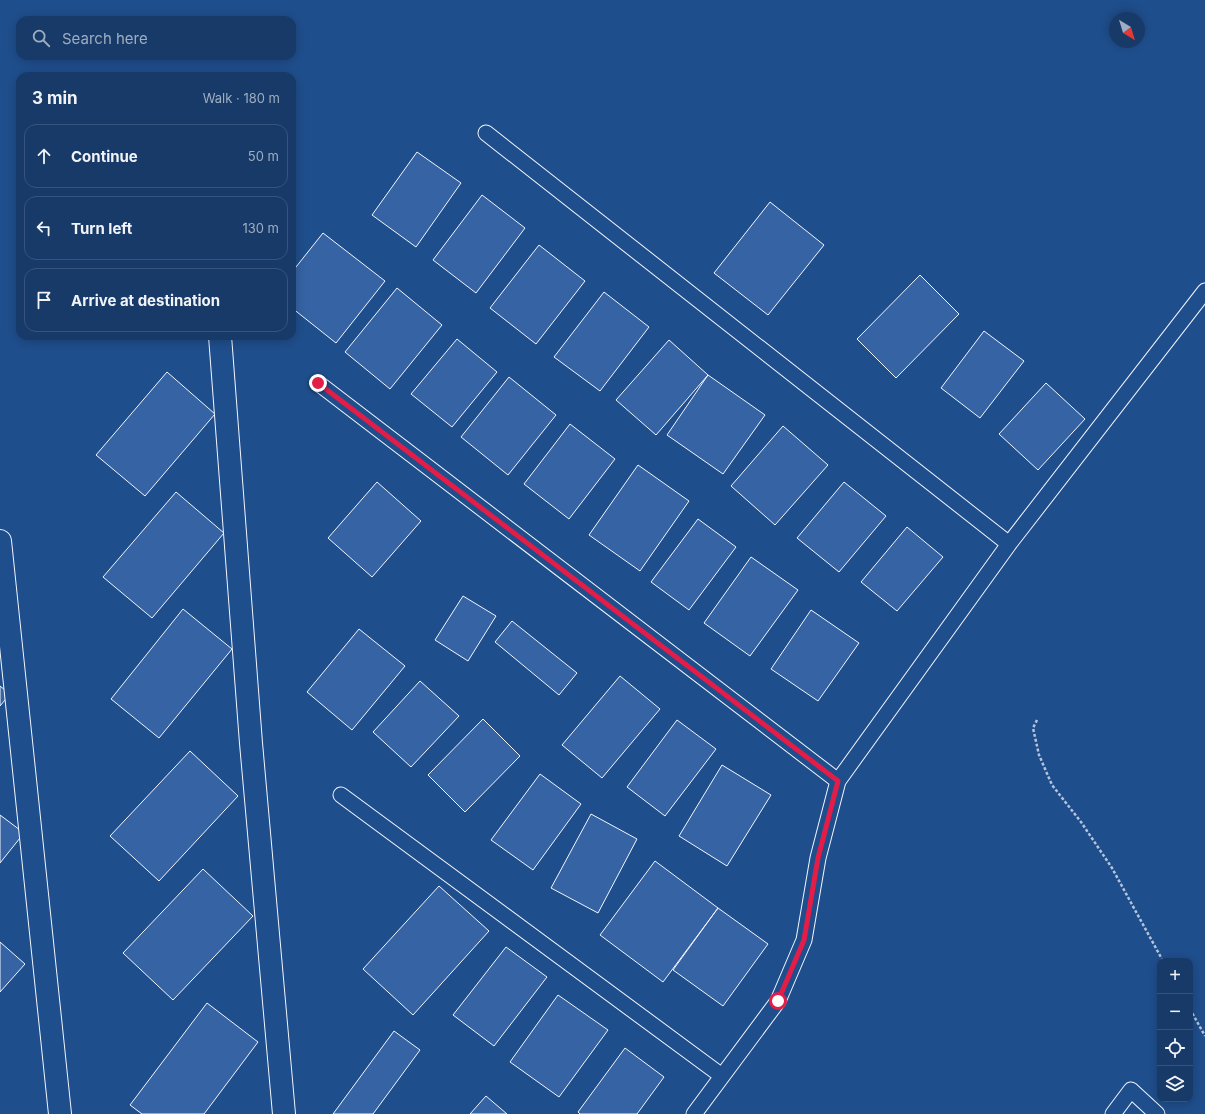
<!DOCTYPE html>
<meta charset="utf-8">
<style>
:root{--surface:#173a69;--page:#20416f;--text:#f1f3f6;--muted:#9eadc0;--line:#36547d}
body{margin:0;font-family:Inter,sans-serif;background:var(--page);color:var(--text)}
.controls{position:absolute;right:12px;bottom:12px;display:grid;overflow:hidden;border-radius:8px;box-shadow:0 2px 10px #0003}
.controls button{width:36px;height:36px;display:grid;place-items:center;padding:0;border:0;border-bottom:1px solid var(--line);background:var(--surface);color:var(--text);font:20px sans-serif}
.compass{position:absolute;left:1109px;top:12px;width:36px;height:36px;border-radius:50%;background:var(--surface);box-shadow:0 2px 10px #0003;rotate:142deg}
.stop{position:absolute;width:12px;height:12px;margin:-9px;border:3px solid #e11d48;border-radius:50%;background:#fff}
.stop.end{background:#e11d48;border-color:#fff;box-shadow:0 1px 4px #0008}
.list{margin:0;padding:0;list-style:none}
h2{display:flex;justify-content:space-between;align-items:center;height:52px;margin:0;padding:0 16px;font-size:17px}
h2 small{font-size:13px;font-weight:400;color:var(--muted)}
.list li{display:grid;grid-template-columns:26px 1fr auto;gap:12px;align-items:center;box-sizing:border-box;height:64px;margin:0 8px 8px;padding:0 8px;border:1px solid var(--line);border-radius:12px}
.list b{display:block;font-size:15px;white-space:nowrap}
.list em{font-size:13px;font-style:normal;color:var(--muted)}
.icon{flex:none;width:22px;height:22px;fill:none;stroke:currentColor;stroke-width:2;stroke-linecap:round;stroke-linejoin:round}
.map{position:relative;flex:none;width:1205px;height:1114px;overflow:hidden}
.search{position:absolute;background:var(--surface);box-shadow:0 2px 10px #0003;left:16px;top:16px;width:280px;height:44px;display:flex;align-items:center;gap:10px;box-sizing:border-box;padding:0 14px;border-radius:12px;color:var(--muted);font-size:15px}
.panel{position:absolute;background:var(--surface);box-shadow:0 2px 10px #0003;left:16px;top:72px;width:280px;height:268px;border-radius:12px}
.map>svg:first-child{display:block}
</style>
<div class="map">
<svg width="1205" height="1114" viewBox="0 0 1205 1114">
<rect width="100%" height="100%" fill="#1f4e8c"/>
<path fill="#3563a3" stroke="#f2f6ff" d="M417,152L461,183L416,247L372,215Z
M482,195L525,228L476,293L433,260Z
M770,202L824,245L768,315L714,273Z
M323,233L385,281L336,343L292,308V272Z
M539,245L585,281L536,344L490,308Z
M920,275L959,314L896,378L857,339Z
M397,288L442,325L390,389L345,352Z
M604,292L649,327L600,391L554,357Z
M984,331L1024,361L980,418L941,388Z
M457,339L497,372L452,427L411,394Z
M669,340L708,375L656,435L616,400Z
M167,372L215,414L145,496L96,455Z
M708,375L765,415L723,474L667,435Z
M509,377L556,415L508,475L461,437Z
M1046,383L1085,419L1038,470L999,434Z
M570,424L615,459L569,519L524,484Z
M783,426L828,465L775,525L731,486Z
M638,465L689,501L640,571L589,535Z
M377,482L421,521L372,577L328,538Z
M844,482L886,516L839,572L797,538Z
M176,492L224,533L152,618L103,577Z
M698,519L736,547L689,610L651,582Z
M907,527L943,557L897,611L861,582Z
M751,557L798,590L750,656L704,623Z
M463,596L496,616L468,661L435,640Z
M183,609L232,649L159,738L111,699Z
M811,610L859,643L818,701L771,669Z
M512,621L577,673L559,695L495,642Z
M359,629L405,666L352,730L307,692Z
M620,676L660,709L602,778L562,745Z
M420,681L459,716L411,767L373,732Z
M0,686L10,694L0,706Z
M483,719L520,756L465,812L428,775Z
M677,720L716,749L665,816L627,787Z
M190,751L238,796L159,881L110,836Z
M722,765L771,795L727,866L679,836Z
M540,774L581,804L533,870L491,840Z
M591,814L637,839L598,913L551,888Z
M0,815L24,833L0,863Z
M655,861L718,908L663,982L600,935Z
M203,869L253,916L173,1000L123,953Z
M439,886L489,931L413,1015L363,969Z
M718,908L768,944L723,1006L673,970Z
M0,942L25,964L0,992Z
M506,947L547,977L494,1046L453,1015Z
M558,995L608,1030L559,1097L510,1062Z
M207,1003L258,1042L204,1114H142L130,1105Z
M394,1031L420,1050L373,1114H333Z
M625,1048L664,1077L637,1114H580L578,1112Z
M486,1096L507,1114H470Z"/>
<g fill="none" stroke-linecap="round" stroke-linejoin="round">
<defs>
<path id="service" d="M486,133L1009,544
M318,383L838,781
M341,795L722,1076
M694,1114L778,1001L804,940L818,858L838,781L1009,544L1205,291
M1113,1114L1131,1090L1157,1114"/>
<path id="minor" d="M220,336L251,743L284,1114
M0,541L60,1114"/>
</defs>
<use href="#service" stroke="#f2f6ff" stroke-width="17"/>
<use href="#minor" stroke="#f2f6ff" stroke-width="24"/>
<path stroke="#b3c4dc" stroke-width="2.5" stroke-dasharray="3 2" stroke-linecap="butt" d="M1037,720L1033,728L1039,755L1052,785L1081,822L1112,868L1163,961
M1190,1009L1205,1036"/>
<use href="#service" stroke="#1f4e8c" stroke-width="15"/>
<use href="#minor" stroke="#1f4e8c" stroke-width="22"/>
</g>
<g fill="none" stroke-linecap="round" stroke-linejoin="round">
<path stroke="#e11d48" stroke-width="5" d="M318,383L838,781L818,858L804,940L778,1001"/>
</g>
</svg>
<div class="controls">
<button>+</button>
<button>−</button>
<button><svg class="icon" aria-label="locate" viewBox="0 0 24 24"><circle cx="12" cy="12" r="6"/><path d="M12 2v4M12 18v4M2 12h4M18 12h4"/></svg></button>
<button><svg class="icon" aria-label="layers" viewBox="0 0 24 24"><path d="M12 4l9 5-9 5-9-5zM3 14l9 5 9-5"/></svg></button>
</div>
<svg class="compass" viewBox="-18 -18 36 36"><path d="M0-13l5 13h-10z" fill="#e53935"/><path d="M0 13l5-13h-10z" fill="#9eadc0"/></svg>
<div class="stop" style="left:778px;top:1001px"></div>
<div class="stop end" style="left:318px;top:383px"></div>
<div class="search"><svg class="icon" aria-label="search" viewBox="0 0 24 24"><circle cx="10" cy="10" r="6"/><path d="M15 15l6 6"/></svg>Search here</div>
<section class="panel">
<h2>3 min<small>Walk · 180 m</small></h2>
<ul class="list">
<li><svg class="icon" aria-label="ahead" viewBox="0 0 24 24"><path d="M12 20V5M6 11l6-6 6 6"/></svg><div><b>Continue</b></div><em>50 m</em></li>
<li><svg class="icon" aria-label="left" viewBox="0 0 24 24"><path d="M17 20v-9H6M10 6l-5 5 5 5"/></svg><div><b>Turn left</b></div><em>130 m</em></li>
<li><svg class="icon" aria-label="arrive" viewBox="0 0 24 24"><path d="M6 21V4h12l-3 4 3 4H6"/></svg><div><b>Arrive at destination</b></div></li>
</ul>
</section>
</div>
